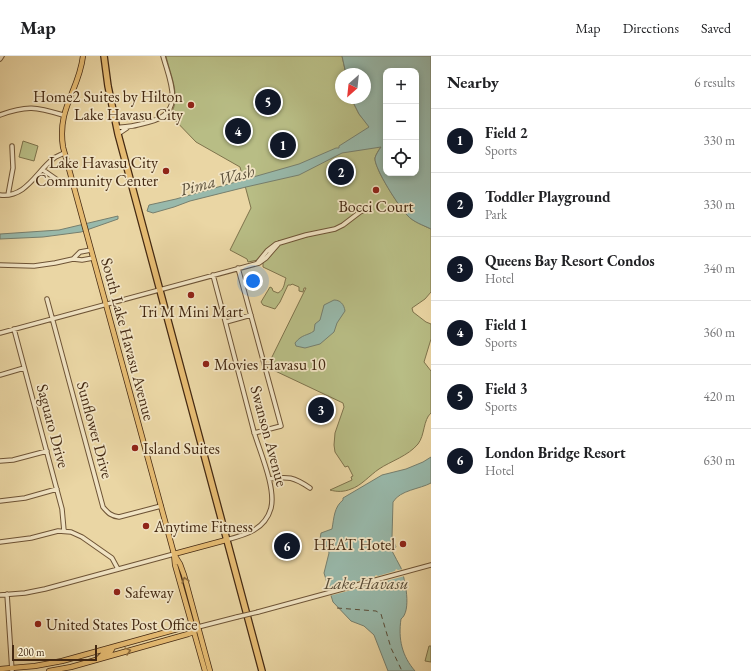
<!DOCTYPE html>
<meta charset="utf-8">
<style>
:root{--surface:#fff;--page:#f2f2f2;--text:#202124;--muted:#757577;--line:#e0e0e0;--accent:#111827}
body{margin:0;font-family:"EB Garamond",serif;background:var(--page);color:var(--text)}
.controls{position:absolute;right:12px;top:12px;display:grid;overflow:hidden;border-radius:8px;box-shadow:0 2px 6px #0003}
.controls button{width:36px;height:36px;display:grid;place-items:center;padding:0;border:0;border-bottom:1px solid var(--line);background:var(--surface);color:var(--text);font:20px sans-serif}
.compass{position:absolute;left:335px;top:12px;width:36px;height:36px;border-radius:50%;background:var(--surface);box-shadow:0 2px 6px #0003;rotate:207deg}
.scale{position:absolute;left:12px;bottom:10px;width:85px;box-sizing:border-box;padding-left:4px;border:2px solid #442912;border-top:0;font-size:11px;line-height:14px;white-space:nowrap;color:#442912;-webkit-text-stroke:3px #f1e4c4;paint-order:stroke}
.you{position:absolute;left:253px;top:225px;width:14px;height:14px;margin:-10px;border:3px solid #fff;border-radius:50%;background:#1a73e8;box-shadow:0 0 0 6px #1a73e833}
.badge{display:grid;place-items:center;width:26px;height:26px;border-radius:50%;background:var(--accent);color:#fff;font-size:13px;font-weight:700}
.pin{position:absolute;translate:-50% -50%;border:2px solid #fff;box-shadow:0 1px 4px #0006}
.list{margin:0;padding:0;list-style:none}
h2{display:flex;justify-content:space-between;align-items:center;height:52px;margin:0;padding:0 16px;font-size:17px}
h2 small{font-size:13px;font-weight:400;color:var(--muted)}
.list li{display:grid;grid-template-columns:26px 1fr auto;gap:12px;align-items:center;box-sizing:border-box;height:64px;padding:0 16px;border-top:1px solid var(--line)}
.list b{display:block;font-size:15px;white-space:nowrap}
.list p{margin:0;font-size:13px;white-space:nowrap;color:var(--muted)}
.list em{font-size:13px;font-style:normal;color:var(--muted)}
.icon{flex:none;width:22px;height:22px;fill:none;stroke:currentColor;stroke-width:2;stroke-linecap:round;stroke-linejoin:round}
.map{position:relative;flex:none;width:431px;height:615px;overflow:hidden}
header{display:flex;align-items:center;gap:24px;box-sizing:border-box;height:56px;padding:0 20px;background:var(--surface);border-bottom:1px solid var(--line)}
header strong{font-size:19px}
nav{display:flex;gap:22px;margin-inline-start:auto;font-size:14px}
main{display:flex}
aside{flex:1;background:var(--surface)}
.map>svg:first-child{display:block}
</style>
<header>
<strong>Map</strong>
<nav><a>Map</a><a>Directions</a><a>Saved</a></nav>
</header>
<main>
<div class="map">
<svg width="431" height="615" viewBox="0 0 431 615">
<rect width="100%" height="100%" fill="#ead6a4"/>
<filter id="stains"><feTurbulence type="fractalNoise" baseFrequency=".005" numOctaves="4"/><feColorMatrix values="0 0 0 0 .2 0 0 0 0 .09 0 0 0 0 .02 0 0 0 .5 -.17"/></filter>
<radialGradient id="worn" r=".72"><stop offset=".6" stop-color="#630" stop-opacity="0"/><stop offset="1" stop-color="#630" stop-opacity=".3"/></radialGradient>
<path fill="#b8bd85" stroke="#7e734c" d="M166,0H342L346,18H341V42H351L359,58L370,71L381,91C379,94 376,98 375,102C374,112 401,154 409,161C416,167 423,169 431,173V236L425,243L412,252L413,256L426,266L431,268V283L424,306L431,315V357C423,364 425,379 418,388C408,400 391,405 379,413C370,419 361,430 351,433C344,436 337,436 330,434L352,424L351,421L353,420L348,410L345,411L335,396L334,389L335,377L344,351L343,347L271,313L269,307L306,232H304L303,236L299,235V231L292,228L291,229H288L280,246L275,253L263,249L261,246L270,231L272,232L273,235L278,237C285,233 284,227 286,222L263,211V207L282,187L335,174L340,170L276,187L258,204L248,206L247,203L230,194L251,152L240,111L196,86L170,59C182,42 170,18 166,0Z
M23,85L38,90L34,105L19,101Z
M429,590H431V606L425,605Z"/>
<path fill="#98b9ab" stroke="#767f6e" fill-rule="evenodd" d="M342,0H431V173C423,169 413,166 407,159C399,151 374,112 375,102C376,98 379,94 381,91L342,97L299,119L246,131L190,145L174,151L153,157L147,155L149,149L176,143L299,108L336,92H339V90L369,71L359,58L351,42H365V18H346ZM386,15H416V117H386Z
M118,160V163L81,176L43,181L0,183V178L59,174Z
M334,244C340,244 344,248 345,255L337,267L334,276L320,288L305,292L296,290L295,287C302,278 307,280 314,275L315,268L320,264L324,249Z
M431,401V427C420,433 400,434 393,446L392,481L396,491L392,495C395,501 398,506 401,512C405,523 412,555 401,563C398,583 402,600 415,615H388L374,579L364,570L351,565L333,546L324,517L329,497L328,492L320,483L321,477L332,473C334,462 334,451 343,444V442L382,419L406,413L423,406Z"/>
<path fill="#ead6a4" d="M396,513L398,514L403,513L405,520L329,540L327,533L333,530L335,531L352,526L354,525L356,526L374,521L376,519L378,520L395,515Z"/>
<g fill="none" stroke-linecap="round" stroke-linejoin="round">
<path stroke="#594d38" stroke-width="1" stroke-dasharray="5 4" stroke-linecap="butt" d="M337,552L376,555L381,558L391,592L402,615"/>
<defs>
<path id="minor" d="M0,3L2,0
M0,59C27,49 36,51 63,59
M116,71C128,72 138,69 149,66C186,57 170,26 163,0
M118,78L127,72
M43,114L56,123
M0,139C26,142 36,116 53,103C56,100 61,99 64,97
M8,139L13,112L12,90
M73,203L80,196L91,194
M258,206L267,195L276,188L306,179L335,173L343,169L360,156L368,152
M0,209L34,210L55,207L73,203L82,204L93,202
M238,212L281,370L254,377
M213,219C227,271 240,323 254,376C260,396 276,432 271,452C265,474 245,479 226,484
M47,243L103,451C108,457 111,460 119,461L161,450
M226,266L251,259
M14,273L62,453L64,475
M0,277L259,207L266,202L279,187
M0,319L24,312
M0,405L13,404L47,395
M269,423C288,420 294,421 310,432
M0,445L25,442L57,433
M0,486L31,482L58,475L71,476L82,481L112,502L118,513
M7,538L12,615
M0,539L25,537L45,533L174,498
M258,556L431,509
M198,571L237,561"/>
<path id="major" d="M83,0C79,35 57,51 63,91L174,498L175,509L205,615
M174,498L226,484
M175,500L180,508L184,519L210,615
M98,603L103,598L111,595L113,591
M0,613L35,610L62,605L192,569L198,571L194,576L188,578L71,611L49,615"/>
<path id="highway" d="M104,0L108,30L118,78L262,615"/>
</defs>
<use href="#minor" stroke="#6e5436" stroke-width="5.5"/>
<use href="#major" stroke="#442912" stroke-width="6"/>
<use href="#highway" stroke="#442912" stroke-width="8"/>
<use href="#minor" stroke="#f1e4c4" stroke-width="3.5"/>
<use href="#major" stroke="#e5bb72" stroke-width="4.5"/>
<use href="#highway" stroke="#e5bb72" stroke-width="5.5"/>
<defs>
<path id="minor-bridge" d="M237,561L258,556"/>
</defs>
<use href="#minor-bridge" stroke="#6e5436" stroke-width="5.5" stroke-linecap="butt"/>
<use href="#minor-bridge" stroke="#f1e4c4" stroke-width="3.5"/>
</g>
<defs><path id="oneway-chevron" d="M-2-3.5L2.5 0L-2 3.5" fill="none" stroke-width="1.6" stroke-linecap="round" stroke-linejoin="round"/></defs>
<g stroke="#8c6b3d">
<use href="#oneway-chevron" transform="translate(185 524) rotate(-106)"/>
<use href="#oneway-chevron" transform="translate(128 595) rotate(-15)"/>
</g>
<g fill="#8f2418" stroke="#f1e4c4" stroke-width="1.5">
<circle cx="191" cy="49" r="4"/>
<circle cx="166" cy="115" r="4"/>
<circle cx="376" cy="134" r="4"/>
<circle cx="191" cy="239" r="4"/>
<circle cx="206" cy="308" r="4"/>
<circle cx="135" cy="392" r="4"/>
<circle cx="146" cy="470" r="4"/>
<circle cx="403" cy="488" r="4"/>
<circle cx="117" cy="536" r="4"/>
<circle cx="38" cy="568" r="4"/>
</g>
<g text-anchor="middle" dominant-baseline="central" stroke-width="3.5" stroke-linejoin="round" paint-order="stroke">
<g font-size="16" fill="#442912" stroke="#f1e4c4" text-anchor="start">
<text x="183" y="40" text-anchor="end">Home2 Suites by Hilton<tspan x="183" dy="18">Lake Havasu City</tspan></text>
<text x="158" y="106" text-anchor="end">Lake Havasu City<tspan x="158" dy="18">Community Center</tspan></text>
<text x="376" y="150" text-anchor="middle">Bocci Court</text>
<text x="191" y="255" text-anchor="middle">Tri M Mini Mart</text>
<text x="214" y="308">Movies Havasu 10</text>
<text x="143" y="392">Island Suites</text>
<text x="154" y="470">Anytime Fitness</text>
<text x="395" y="488" text-anchor="end">HEAT Hotel</text>
<text x="125" y="536">Safeway</text>
<text x="46" y="568">United States Post Office</text>
</g>
<g font-size="16" fill="#442912" stroke="#f1e4c4">
<text transform="translate(128 283) rotate(75)">South Lake Havasu Avenue</text>
<text transform="translate(53 370) rotate(75)">Saguaro Drive</text>
<text transform="translate(95 374) rotate(75)">Sunflower Drive</text>
<text transform="translate(269 380) rotate(75)">Swanson Avenue</text>
</g>
<g font-size="17" font-style="italic" fill="#594d38" stroke="#f1e4c4">
<text transform="translate(217 124) rotate(-15)">Pima Wash</text>
<text x="366" y="527">Lake Havasu</text>
</g>
</g>
<rect width="100%" height="100%" filter="url(#stains)"/>
<rect width="100%" height="100%" fill="url(#worn)"/>
</svg>
<div class="controls">
<button>+</button>
<button>−</button>
<button><svg class="icon" aria-label="locate" viewBox="0 0 24 24"><circle cx="12" cy="12" r="6"/><path d="M12 2v4M12 18v4M2 12h4M18 12h4"/></svg></button>
</div>
<svg class="compass" viewBox="-18 -18 36 36"><path d="M0-13l5 13h-10z" fill="#e53935"/><path d="M0 13l5-13h-10z" fill="#757577"/></svg>
<div class="scale">200 m</div>
<div class="you"></div>
<div class="pin badge" style="left:283px;top:89px">1</div>
<div class="pin badge" style="left:341px;top:116px">2</div>
<div class="pin badge" style="left:321px;top:354px">3</div>
<div class="pin badge" style="left:238px;top:75px">4</div>
<div class="pin badge" style="left:268px;top:46px">5</div>
<div class="pin badge" style="left:287px;top:490px">6</div>
</div>
<aside>
<h2>Nearby<small>6 results</small></h2>
<ul class="list">
<li><span class="badge">1</span><div><b>Field 2</b><p>Sports</p></div><em>330 m</em></li>
<li><span class="badge">2</span><div><b>Toddler Playground</b><p>Park</p></div><em>330 m</em></li>
<li><span class="badge">3</span><div><b>Queens Bay Resort Condos</b><p>Hotel</p></div><em>340 m</em></li>
<li><span class="badge">4</span><div><b>Field 1</b><p>Sports</p></div><em>360 m</em></li>
<li><span class="badge">5</span><div><b>Field 3</b><p>Sports</p></div><em>420 m</em></li>
<li><span class="badge">6</span><div><b>London Bridge Resort</b><p>Hotel</p></div><em>630 m</em></li>
</ul>
</aside>
</main>
